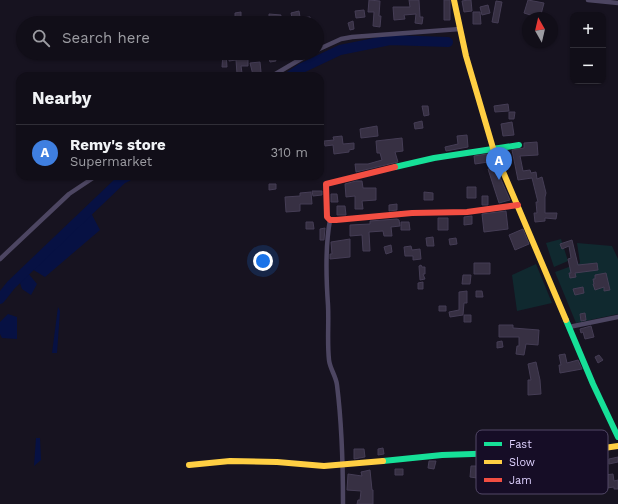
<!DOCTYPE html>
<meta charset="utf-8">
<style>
:root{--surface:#110e18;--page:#1a1721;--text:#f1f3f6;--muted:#9c9ca2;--line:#302e37;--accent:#ea580c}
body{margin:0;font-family:"Work Sans",sans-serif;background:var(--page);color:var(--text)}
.controls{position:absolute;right:12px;top:12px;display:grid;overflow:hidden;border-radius:8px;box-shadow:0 1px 3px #0004}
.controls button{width:36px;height:36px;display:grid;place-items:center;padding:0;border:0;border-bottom:1px solid var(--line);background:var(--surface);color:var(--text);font:20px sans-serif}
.compass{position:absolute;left:522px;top:12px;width:36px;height:36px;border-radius:50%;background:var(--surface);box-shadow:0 1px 3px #0004;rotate:352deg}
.you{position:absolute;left:263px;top:261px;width:14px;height:14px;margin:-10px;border:3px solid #fff;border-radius:50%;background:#1a73e8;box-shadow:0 0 0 6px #1a73e833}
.badge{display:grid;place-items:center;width:26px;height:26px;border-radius:50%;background:var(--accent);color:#fff;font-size:13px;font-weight:700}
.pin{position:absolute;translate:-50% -33px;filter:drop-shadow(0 1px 2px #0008)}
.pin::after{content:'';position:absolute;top:21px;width:14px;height:12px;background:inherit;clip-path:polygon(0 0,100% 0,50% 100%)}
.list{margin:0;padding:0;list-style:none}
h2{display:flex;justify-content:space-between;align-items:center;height:52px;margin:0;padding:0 16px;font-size:17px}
h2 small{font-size:13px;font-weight:400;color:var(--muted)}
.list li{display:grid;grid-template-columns:26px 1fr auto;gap:12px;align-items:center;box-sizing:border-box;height:56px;padding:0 16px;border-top:1px solid var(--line)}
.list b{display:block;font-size:15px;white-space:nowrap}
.list p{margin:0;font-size:13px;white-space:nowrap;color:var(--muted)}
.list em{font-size:13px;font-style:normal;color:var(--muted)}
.icon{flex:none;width:22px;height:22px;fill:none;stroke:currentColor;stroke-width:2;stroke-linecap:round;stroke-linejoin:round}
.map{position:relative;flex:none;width:618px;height:504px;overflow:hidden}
.search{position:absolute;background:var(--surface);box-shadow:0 1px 3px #0004;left:16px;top:16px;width:308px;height:44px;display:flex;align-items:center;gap:10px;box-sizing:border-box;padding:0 14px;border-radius:22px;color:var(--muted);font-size:15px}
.panel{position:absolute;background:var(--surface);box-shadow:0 1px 3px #0004;left:16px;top:72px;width:308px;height:108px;border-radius:12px}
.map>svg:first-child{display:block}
</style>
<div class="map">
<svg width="618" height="504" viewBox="0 0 618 504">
<rect width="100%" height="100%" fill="#171320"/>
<path fill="#10292f" d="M561,239L568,261L554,267L546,243Z
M577,243L612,246L618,259V314L576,323L555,272L580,263Z
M536,264L552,303L517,311L512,275Z"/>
<path fill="#071143" d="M91,213L100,230L45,277L32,269Z
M28,273L37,284L31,295L22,289L20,283Z
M58,307L60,311L57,353H52Z
M8,314L17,317V339L2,338L0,334V322Z
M36,438H40L41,460L34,466Z"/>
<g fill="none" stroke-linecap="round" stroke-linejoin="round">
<path stroke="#071143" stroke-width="10" d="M290,76L302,68L340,50L390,40L448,42
M0,299L11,285L122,179L128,176"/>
</g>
<path fill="#373043" stroke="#453d55" d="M369,0L380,1L379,16H381L380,27L373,26L374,12H368Z
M409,0H419L420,17H423L422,24L415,23L416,14L404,15L405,19L394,20L393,7H410Z
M444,0H450V20H444Z
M468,0H471L472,11L464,12L462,1Z
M528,0L544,3L540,18L524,13Z
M496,1L502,2L498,23L492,22Z
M488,5L490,13L482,15L480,7Z
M364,10L365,17L356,18L355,11Z
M299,11L300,17L292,18L291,13Z
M241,12V20H235V13Z
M473,12H480L481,24H473Z
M269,14L281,15L280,21H269Z
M310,17L311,23H299V18Z
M255,18L256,23H247V19Z
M353,21L354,29L350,30L348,23Z
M223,53H226L227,67H222Z
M238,53H248V66H241L242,73L237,74L236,60L229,61V56H239Z
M267,53H273L276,61L270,62Z
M260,62L261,72L253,75L250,63Z
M508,104L509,111L495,112L494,106Z
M422,106H428L429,115L424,116Z
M509,112H515L514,119H509Z
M422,121L423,128L415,129L414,123Z
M512,122L514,135L503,136L501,124Z
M377,126L378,136L361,138L360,129Z
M467,135L468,147L446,151L445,147L458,144L457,136Z
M342,136L343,144L354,143V149L349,150V152L334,154L333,145L325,146L324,141L334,140L333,137Z
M402,138L403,151L395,152L398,162L356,172L355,164H368L382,160L380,153H377L376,141Z
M537,142L538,155L520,156L523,171L530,170L531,173L536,172L537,179L542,177L546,193L545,197V213H557L556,219L545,218V221L535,222L534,213H537L536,202H538L532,178L518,180L512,150L524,148V143Z
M487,154L488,162L475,164L474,156Z
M494,167L497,176L499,175L510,200L499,203L488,169Z
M356,181H362L363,188H376V200L362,201L363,209H355V196L346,197L345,184Z
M269,184H276V189L269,190Z
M467,187H476V198H467Z
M312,191H322V195L313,196Z
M311,192L312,204H300V211L286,212L285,197L300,196V193Z
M424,192L433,193V200H424Z
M331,194H337L338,202H331Z
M482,196H488V205H482Z
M397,204V210L389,211V205Z
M337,206H345L346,215H337Z
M506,211L508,229L484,232L482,214Z
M472,216V224L464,225V217Z
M438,218H448V230H438Z
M397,219L399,220L400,226L391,227L392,236H384L383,231L369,232L370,251H363L362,235L350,236V225L370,224V221Z
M306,222H313L314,229H306Z
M401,222H409L410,230H401Z
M325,228L324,240H320V229Z
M523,229L529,244L515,250L509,235Z
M433,237L434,246H427L426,238Z
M456,238L457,244L450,245L449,239Z
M350,239V257L330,259V254H332L331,242Z
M572,240L578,265L597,263L598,270L575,273L576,277L570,278L569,273H571L568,259L571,258L569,246L562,249L560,244Z
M391,245L392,252L386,254L384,247Z
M411,246L412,250L420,249L421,259L413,260V256H405L404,247Z
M474,263H490V274H474Z
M421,265L422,267H425V274H423L425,279L420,280L419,266Z
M606,273L610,290L604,291V287L595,290L593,284H594L593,279H595V275Z
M463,275H471L470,284H462Z
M423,282V289H418V283Z
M583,287L584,293L575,295L573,289Z
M467,291V303H464L463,315L450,317L449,312L459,310V292Z
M476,291H482L483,297H476Z
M439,306H446V311H439Z
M585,313L586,320L581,321L580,314Z
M464,315H471V322H464Z
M499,325H513V328L539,330L538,345L526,344L524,355L516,354L517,346H519V337H499Z
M591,326L594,337L585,339L583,332L581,333L580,329Z
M502,341L503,347L497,348V342Z
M565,354L567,363L578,360L582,369L560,373L559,365H561L559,355Z
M599,355L603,360L598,363L595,357Z
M536,362L540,380L541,394L528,395V380H531L528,364Z
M383,448L384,454L378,455V449Z
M354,449H364L365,457L354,459Z
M618,457V462L609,464V459Z
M429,461H436L434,469L428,468Z
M471,466H478L477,478L470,477Z
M395,469H403V475H395Z
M370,470L372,490H373V504H357L358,500H360L361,491L347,490L348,474L362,476L361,472Z
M613,474L614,481L618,480V489H614V487L607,488L605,475Z"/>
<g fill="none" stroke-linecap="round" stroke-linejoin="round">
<path stroke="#4d4662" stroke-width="4.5" d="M588,0L618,3
M317,50L341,39L352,37L460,29
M272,76L311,53
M330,220C325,247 326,277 328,305C329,323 327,341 329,360C330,369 336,376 337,385C342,425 343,464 343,504
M0,259L69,194L96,176
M569,327L618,317"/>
<path stroke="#16e098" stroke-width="6" d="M395,167L434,158L519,145
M566,320L593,384L618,437
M383,461L442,455L537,452"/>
<path stroke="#ffcf43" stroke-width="6" d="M454,0L466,56L493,148L566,320
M537,452L604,448L618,446
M189,465L230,461L277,462L324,466L383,461"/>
<path stroke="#f24e42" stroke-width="6" d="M395,167L326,184L327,217L330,220H336L412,213L467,212L518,205"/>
</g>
<rect x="476" y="430" width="132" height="64" rx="6" fill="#160d26" stroke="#524867" stroke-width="1"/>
<rect x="484" y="442" width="18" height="4" fill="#16e098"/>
<rect x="484" y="460" width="18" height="4" fill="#ffcf43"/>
<rect x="484" y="478" width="18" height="4" fill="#f24e42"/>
<g font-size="11" fill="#dfd2ff">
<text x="509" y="448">Fast</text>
<text x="509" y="466">Slow</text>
<text x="509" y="484">Jam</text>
</g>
</svg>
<div class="controls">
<button>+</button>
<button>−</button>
</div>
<svg class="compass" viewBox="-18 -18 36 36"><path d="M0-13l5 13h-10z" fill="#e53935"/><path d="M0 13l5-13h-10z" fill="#9c9ca2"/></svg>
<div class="you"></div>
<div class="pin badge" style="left:499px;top:180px;background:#3f7fe0">A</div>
<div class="search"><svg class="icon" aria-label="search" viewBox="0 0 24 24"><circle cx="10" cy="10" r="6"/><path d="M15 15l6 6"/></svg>Search here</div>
<section class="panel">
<h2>Nearby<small></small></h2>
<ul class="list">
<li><span class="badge" style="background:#3f7fe0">A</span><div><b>Remy's store</b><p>Supermarket</p></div><em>310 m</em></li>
</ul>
</section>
</div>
